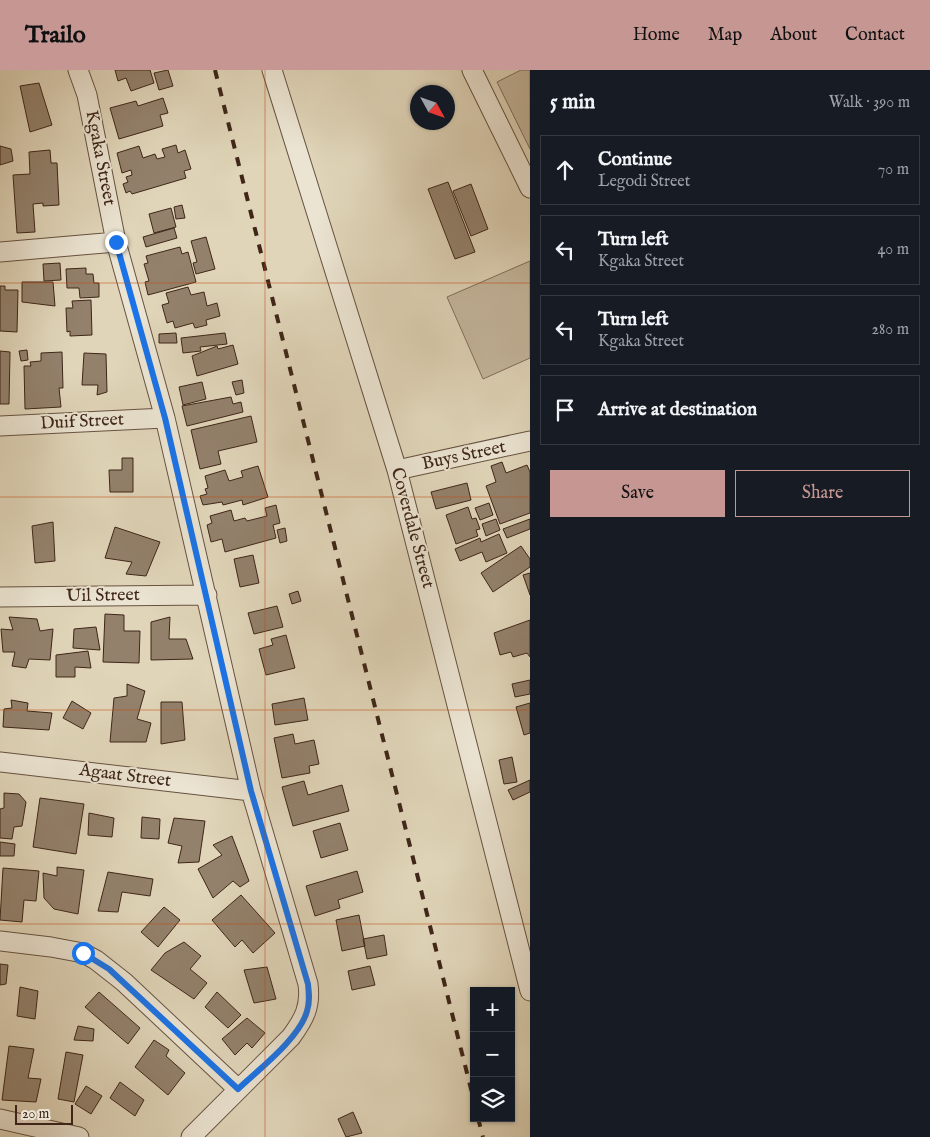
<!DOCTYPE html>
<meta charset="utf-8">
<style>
:root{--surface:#171b24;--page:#20242c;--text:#f1f3f6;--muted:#9ea1a6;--line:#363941;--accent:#c59692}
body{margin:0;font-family:"IM FELL English",serif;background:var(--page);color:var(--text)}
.controls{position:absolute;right:15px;bottom:15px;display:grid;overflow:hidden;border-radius:0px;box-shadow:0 1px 4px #0004}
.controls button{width:45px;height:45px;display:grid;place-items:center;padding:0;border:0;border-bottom:1px solid var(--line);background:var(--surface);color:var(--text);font:25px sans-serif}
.compass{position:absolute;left:410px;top:15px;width:45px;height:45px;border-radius:50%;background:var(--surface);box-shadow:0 1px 4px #0004;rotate:130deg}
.scale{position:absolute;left:15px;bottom:12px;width:58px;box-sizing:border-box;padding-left:5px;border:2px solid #3f2619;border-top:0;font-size:14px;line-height:18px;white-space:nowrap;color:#3f2619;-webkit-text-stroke:4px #ebe4d2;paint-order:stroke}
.stop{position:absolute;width:15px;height:15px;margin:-11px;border:4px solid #1a73e8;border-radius:50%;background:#fff}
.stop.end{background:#1a73e8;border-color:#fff;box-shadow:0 1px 5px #0008}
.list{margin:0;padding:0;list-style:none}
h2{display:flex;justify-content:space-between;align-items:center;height:65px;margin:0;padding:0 20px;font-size:21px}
h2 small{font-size:16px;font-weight:400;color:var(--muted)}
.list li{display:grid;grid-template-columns:32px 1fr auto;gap:15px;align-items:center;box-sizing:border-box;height:70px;margin:0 10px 10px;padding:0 10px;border:1px solid var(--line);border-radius:0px}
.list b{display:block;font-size:19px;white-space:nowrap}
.list p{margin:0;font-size:16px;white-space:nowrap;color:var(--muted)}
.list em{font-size:16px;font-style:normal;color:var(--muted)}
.actions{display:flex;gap:10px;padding:15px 20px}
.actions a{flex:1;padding:11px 0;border:1px solid var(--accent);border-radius:0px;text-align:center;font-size:18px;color:var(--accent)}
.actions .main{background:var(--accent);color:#111}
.icon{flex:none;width:28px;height:28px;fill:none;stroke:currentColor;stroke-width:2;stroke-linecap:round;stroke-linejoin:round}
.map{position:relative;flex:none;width:530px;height:1067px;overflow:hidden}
header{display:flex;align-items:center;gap:30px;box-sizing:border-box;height:70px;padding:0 25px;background:var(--accent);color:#111}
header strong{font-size:24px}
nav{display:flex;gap:28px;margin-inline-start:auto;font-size:18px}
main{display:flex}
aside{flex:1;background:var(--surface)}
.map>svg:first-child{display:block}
</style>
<header>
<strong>Trailo</strong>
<nav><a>Home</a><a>Map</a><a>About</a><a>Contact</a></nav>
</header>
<main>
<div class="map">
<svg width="530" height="1067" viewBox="0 0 530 1067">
<rect width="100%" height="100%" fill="#e0d5b9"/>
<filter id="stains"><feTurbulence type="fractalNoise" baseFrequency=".004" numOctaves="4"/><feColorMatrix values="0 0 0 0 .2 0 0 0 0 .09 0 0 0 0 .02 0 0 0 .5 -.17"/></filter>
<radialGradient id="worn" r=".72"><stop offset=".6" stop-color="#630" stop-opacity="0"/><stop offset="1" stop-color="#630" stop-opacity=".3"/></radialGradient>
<path fill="#c5b79e" stroke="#826e5c" d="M521,0H530V79L497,12Z
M530,191V288L483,309L447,227Z"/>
<path fill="#93816c" stroke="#3f2619" d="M115,0H150L154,13L131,21L126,8L118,11Z
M168,0L173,16L159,20L154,3Z
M39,13L52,55L30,62L20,16Z
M163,28L168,43L160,45L163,56L119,69L110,38L136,31L138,36Z
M176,75L178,83L185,80L191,99L184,101L186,108L132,124L130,121L126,123L123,114L128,112L126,107L132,105L131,100L122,103L117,83L139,76L143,88L155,84L157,89L165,87L162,79Z
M0,76L11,79L13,91L0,95Z
M50,80L51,93H57L59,135L43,136V133L33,134L35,162L17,163L13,105L30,104L29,82Z
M448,112L475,182L455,189L428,119Z
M471,114L488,159L471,166L453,121Z
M182,135L185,148L176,149L174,137Z
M171,138L176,157L154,163L149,144Z
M174,158L177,168L146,177L143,167Z
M206,167L215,199L196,204L193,193L197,192L191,171Z
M180,177L182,184L188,182L196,212L148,225L145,212L149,211L144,194L148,193L146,186Z
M60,193L61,210L44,211L43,194Z
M86,198V204H93L94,213H99V227L80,228L79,218H67L66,199Z
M22,212H53L55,236L22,232Z
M0,216H5V220H18L17,262L0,261Z
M188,217L191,225L204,222L207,236L217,233L220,246L206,250L207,255L195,258L193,253L175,258L173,251L167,253L162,235L169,233L166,223Z
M91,230L92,265L70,266V261L67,262L66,238H73L72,231Z
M176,263L177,273H159V264Z
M225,263L227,274L200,277L201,281L183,283L181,268Z
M233,275L238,294L197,306L192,286L217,276L218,279Z
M27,280L28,290L21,291L19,281Z
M0,281L10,282L9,334H0Z
M62,282L63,318H59L61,337L25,339L24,296H31L30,292L41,291V283Z
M84,283L106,284L107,322L97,325L98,315H82Z
M242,310L244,323L236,325L232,312Z
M202,312L206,329L183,335L179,317Z
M231,327L233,334L241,332L243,342L187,356L182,336Z
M251,346L257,372L218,381L221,394L200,399L191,360Z
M122,388H133V422H110L109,400H122Z
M502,392L506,403L527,395L530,402V443L500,454L486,416L496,412L491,396Z
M258,396L268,427L243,435L242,430L223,435L222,432L203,435L200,426L207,424L205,419L208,418L205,406L225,400L229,411L243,407L241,401Z
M467,413L471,430L436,439L431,422Z
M489,433L493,445L480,450L475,438Z
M276,435L280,453L273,455L276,468L225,482L222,469L211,472L207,455L212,453L210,446L231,440L234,451L245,448L247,451L267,446L265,438Z
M468,437L472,449L476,448L480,459L476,460L478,466L456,474L446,445Z
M496,449L500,460L486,466L482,454Z
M530,449V459L507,468L503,459Z
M53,452L55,491L35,493L32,456Z
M115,457L160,472L146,506L126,504L132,492L105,488Z
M285,458L287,471L280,473L277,460Z
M499,464L507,483L486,492L482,482L460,491L455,479L480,468L481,472Z
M521,476L530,489V497L493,522L481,503Z
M253,485L259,513L240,517L234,489Z
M530,503V525L523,505Z
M298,521L301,531L292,534L289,524Z
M277,536L283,557L254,564L248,543Z
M105,544L124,545V561H140L139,593L103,592Z
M9,547L37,549L40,561L53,559L50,590L29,589L26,598L12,596L15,582H3L1,559L13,560Z
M170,547L169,569H186L193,589L151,590V552Z
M530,550V587L527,583L513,587L511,582L500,585L494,563Z
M96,557L100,580L73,578L74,559Z
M286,565L295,598L266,605L259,579L273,575L271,569Z
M88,581L91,598L75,597V607H56V585Z
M530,610V624L515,627L512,614Z
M127,614L145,621L137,649L151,653L146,672H110L114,628L127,626Z
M304,628L308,650L275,655L272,634Z
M11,630L28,633L27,641L52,643L49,660L3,657L4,639L12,638Z
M72,631L91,643L83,659L63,648Z
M161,632H182L185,670L161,674Z
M530,633V663L524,665L516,637Z
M293,664L295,674L314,670L319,694L309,696L310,703L282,708L274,668Z
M512,687L517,712L504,714L499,690Z
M530,710V722L513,730L508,720Z
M304,711L308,725L342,715L349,741L293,756L282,717Z
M4,723L19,724L26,732L22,756L14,757L12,769L0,768V739L4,738Z
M40,728L84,734L76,784L33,777Z
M89,743L114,748L112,767L88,765Z
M142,747L160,749L159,769L141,768Z
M174,748L205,751L199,792L178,793L182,776L168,773Z
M340,753L348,780L321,788L313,761Z
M232,766L249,811L240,817L233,811L213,828L198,799L222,785L213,775Z
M0,772L15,774L14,786H0Z
M57,797L84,800L78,844L54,839L44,828L43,803L57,806Z
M3,798L39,801L36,831L24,830L22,852L0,850Z
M357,801L363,822L338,830L340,838L315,846L306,816Z
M108,802L153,809L150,826L122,822L118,842L98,841Z
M241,825L275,863L253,883L242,870L235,877L212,850Z
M164,837L180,850L158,877L141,862Z
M359,845L365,876L342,881L336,850Z
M384,865L387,885L367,889L363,869Z
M184,872L201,886L190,899L207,913L194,929L151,900L165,883Z
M0,894L8,895L6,914L0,915Z
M370,896L375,915L352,920L348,901Z
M267,897L276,929L254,933L244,900Z
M20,917L38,921L35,949L17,946Z
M99,922L140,958L128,974L85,937Z
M217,922L241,945L228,958L205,937Z
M247,948L265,963L252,978L247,973L235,985L222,969Z
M78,956L94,959L93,971L74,970Z
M154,970L169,980L166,986L185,1003L168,1025L135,997Z
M9,976L34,979L28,1008L41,1009L36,1032L2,1030Z
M66,982L83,985L74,1032L58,1029Z
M120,1012L144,1030L135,1046L110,1028Z
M86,1016L102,1026L91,1044L75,1034Z
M353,1042L362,1063L346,1067L338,1049Z"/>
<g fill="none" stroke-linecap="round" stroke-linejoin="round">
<defs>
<path id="street" d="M78,0L87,25L116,172L165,348L251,721L308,914C311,937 304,949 291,967L191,1067
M272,0L397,400L530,921
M472,0L530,118
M0,182L116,172
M0,356L165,348
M397,400L530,371
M0,527L207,525
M0,692L251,721
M0,871L51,877L83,883L96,890L124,912L238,1019
M0,1049L79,1067"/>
</defs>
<use href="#street" stroke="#675241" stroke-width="21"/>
<use href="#street" stroke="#ebe4d2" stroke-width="19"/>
<path stroke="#3f2619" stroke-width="4" stroke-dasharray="9 9" stroke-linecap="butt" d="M215,0L474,1031
M478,1048L483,1067"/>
</g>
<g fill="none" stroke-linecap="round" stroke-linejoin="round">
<path stroke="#1a73e8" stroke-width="6" d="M83,883L109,899L238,1019C258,1000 300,968 307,941C310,932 309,923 308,914L251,721L165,348L116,172"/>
</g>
<path fill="none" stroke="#c64f0f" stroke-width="1" stroke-opacity="0.55" d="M265,0V1067M0,213H530M0,427H530M0,640H530M0,854H530"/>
<g text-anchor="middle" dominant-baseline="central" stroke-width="4" stroke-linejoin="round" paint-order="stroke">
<g font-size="18" fill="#3f2619" stroke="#ebe4d2">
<text transform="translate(100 88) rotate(79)">Kgaka Street</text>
<text transform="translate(82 352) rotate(-3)">Duif Street</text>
<text transform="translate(464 386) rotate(-12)">Buys Street</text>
<text transform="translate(412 458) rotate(75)">Coverdale Street</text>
<text transform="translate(103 526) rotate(-1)">Uil Street</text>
<text transform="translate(125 706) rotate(7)">Agaat Street</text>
</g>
</g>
<rect width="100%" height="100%" filter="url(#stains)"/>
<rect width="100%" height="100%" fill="url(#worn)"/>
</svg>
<div class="controls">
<button>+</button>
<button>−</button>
<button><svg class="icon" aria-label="layers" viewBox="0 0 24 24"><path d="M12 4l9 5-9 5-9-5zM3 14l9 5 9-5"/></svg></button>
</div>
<svg class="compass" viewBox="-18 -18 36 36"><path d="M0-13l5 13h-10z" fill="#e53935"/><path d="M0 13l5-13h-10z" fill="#9ea1a6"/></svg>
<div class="scale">20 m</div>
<div class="stop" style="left:83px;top:883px"></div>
<div class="stop end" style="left:116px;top:172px"></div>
</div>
<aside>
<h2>5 min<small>Walk · 390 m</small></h2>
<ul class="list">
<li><svg class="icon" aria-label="ahead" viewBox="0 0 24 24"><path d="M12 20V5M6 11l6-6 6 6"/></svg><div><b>Continue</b><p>Legodi Street</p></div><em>70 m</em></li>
<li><svg class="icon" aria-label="left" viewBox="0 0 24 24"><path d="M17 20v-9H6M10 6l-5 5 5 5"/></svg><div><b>Turn left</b><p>Kgaka Street</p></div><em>40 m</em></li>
<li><svg class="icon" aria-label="left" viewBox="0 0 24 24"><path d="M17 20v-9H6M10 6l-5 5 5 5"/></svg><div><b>Turn left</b><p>Kgaka Street</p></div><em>280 m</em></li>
<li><svg class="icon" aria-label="arrive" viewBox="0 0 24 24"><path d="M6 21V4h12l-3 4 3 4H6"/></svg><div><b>Arrive at destination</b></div></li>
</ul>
<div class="actions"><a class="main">Save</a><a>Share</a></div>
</aside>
</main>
